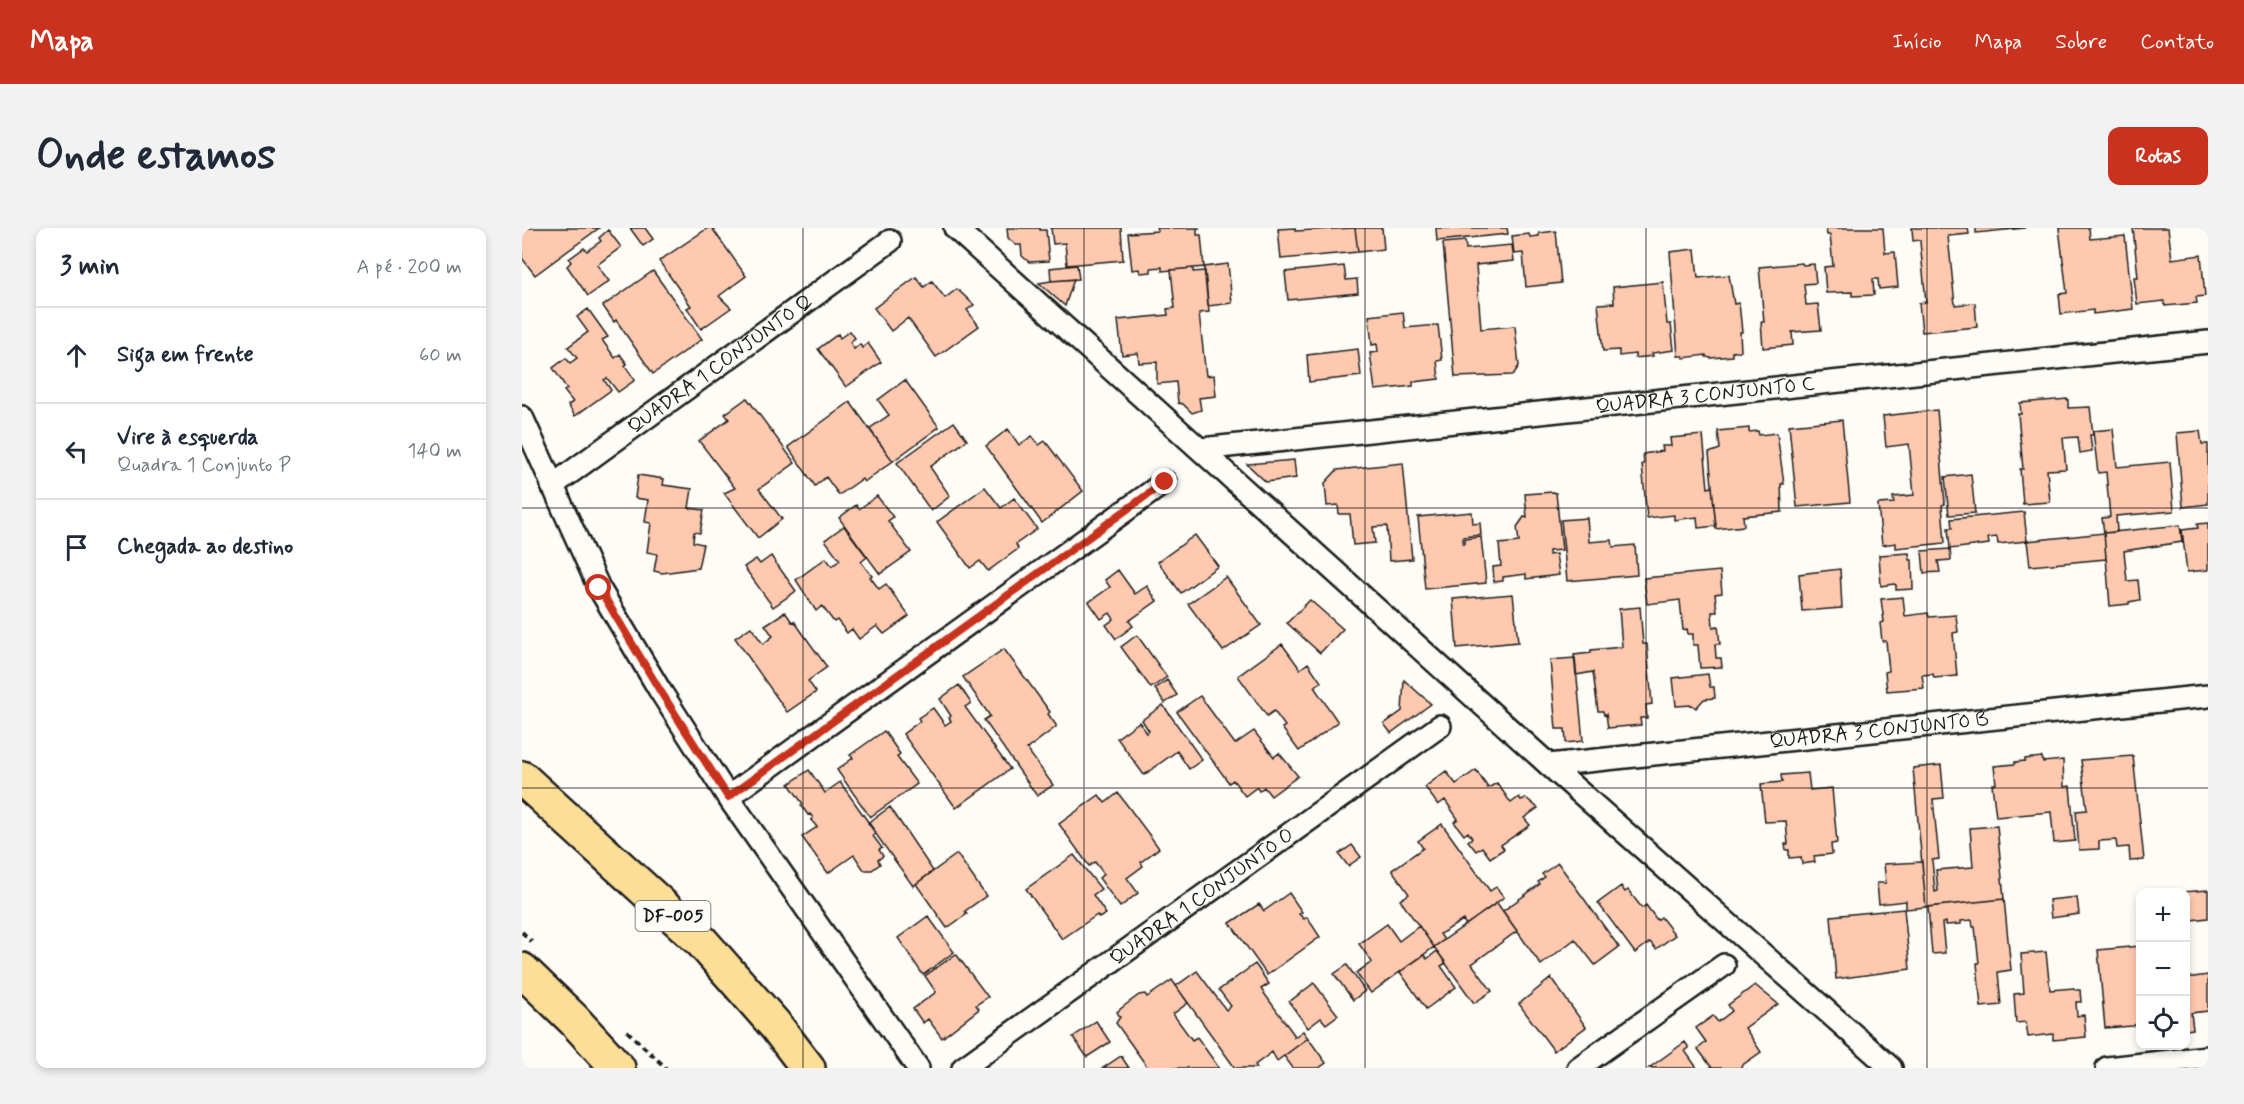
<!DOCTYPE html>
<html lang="pt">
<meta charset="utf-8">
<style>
:root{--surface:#fff;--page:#f2f2f3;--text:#1f2937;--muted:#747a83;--line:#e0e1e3;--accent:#c8321e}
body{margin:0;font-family:Mynerve,sans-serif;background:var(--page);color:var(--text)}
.controls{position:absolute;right:18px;bottom:18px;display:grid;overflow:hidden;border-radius:12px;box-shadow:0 3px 9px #0003}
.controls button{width:54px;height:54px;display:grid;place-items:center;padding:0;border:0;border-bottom:2px solid var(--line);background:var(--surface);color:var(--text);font:30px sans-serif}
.stop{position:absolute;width:18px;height:18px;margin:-14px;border:4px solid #c8321e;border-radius:50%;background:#fff}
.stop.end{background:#c8321e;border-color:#fff;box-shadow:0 2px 6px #0008}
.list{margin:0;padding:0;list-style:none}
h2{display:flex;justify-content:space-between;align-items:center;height:78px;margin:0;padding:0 24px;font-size:26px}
h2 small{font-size:20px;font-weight:400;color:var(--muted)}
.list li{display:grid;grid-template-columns:39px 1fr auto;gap:18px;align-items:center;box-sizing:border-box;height:96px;padding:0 24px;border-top:2px solid var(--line)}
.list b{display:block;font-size:22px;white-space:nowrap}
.list p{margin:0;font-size:20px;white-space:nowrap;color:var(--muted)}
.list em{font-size:20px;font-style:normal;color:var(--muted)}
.icon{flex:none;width:33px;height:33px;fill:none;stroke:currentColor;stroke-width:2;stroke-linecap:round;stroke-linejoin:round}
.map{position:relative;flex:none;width:1686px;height:840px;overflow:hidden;border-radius:12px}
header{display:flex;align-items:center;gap:36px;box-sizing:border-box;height:84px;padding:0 30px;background:var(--accent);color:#fff}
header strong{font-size:28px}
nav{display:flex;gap:33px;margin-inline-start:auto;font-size:21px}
.intro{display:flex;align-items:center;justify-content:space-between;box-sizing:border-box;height:144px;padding:0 36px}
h1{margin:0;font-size:42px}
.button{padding:15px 27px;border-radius:12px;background:var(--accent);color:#fff;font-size:21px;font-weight:700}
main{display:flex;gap:36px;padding:0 36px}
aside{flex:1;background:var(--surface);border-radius:12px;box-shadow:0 3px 9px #0003}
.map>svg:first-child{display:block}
</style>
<header>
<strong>Mapa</strong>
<nav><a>Início</a><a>Mapa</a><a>Sobre</a><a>Contato</a></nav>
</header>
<div class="intro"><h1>Onde estamos</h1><a class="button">Rotas</a></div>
<main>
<aside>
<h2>3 min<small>A pé · 200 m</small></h2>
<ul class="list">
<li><svg class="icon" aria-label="ahead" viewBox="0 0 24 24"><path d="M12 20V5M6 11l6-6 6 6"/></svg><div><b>Siga em frente</b></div><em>60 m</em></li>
<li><svg class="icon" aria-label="left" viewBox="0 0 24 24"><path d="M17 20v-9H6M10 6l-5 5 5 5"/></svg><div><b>Vire à esquerda</b><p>Quadra 1 Conjunto P</p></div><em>140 m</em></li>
<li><svg class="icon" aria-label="arrive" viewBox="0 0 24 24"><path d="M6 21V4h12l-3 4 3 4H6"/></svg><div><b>Chegada ao destino</b></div></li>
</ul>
</aside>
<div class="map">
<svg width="1686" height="840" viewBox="0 0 1686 840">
<rect width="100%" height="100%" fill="#fdfcf7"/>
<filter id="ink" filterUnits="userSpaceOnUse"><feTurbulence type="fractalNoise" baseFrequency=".0167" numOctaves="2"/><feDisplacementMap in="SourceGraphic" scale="12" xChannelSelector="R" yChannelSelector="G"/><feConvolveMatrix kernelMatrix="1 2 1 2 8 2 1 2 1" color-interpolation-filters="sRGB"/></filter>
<g filter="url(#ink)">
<path fill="#fec9af" stroke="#1c1c1c" stroke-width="1.5" d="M0,0H77L13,47L0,30Z
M108,0H123L131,11L121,18Z
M186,0H190L224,48L197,68L209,80L179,101L165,80L169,78L137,33Z
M485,0H518V2H524L527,33L507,34L500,28L499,17H494L486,10Z
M529,0H599L601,32L545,37L543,15L531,16Z
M635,0H678H675V7H679L682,39L640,43V39L629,40V44L618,45L617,41L610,42L606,5L636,3Z
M773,0V3L833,0L836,24L759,31L756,1Z
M833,0H860L862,21L836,24Z
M914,0H985L986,6L915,13Z
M1304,0H1361L1363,25L1373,24L1376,59L1357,61L1356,51H1351L1352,67L1330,68V64L1304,65L1302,39L1311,38L1308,7H1305Z
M1390,0H1446L1447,6L1426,8L1433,77L1453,75L1455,99L1400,104L1397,75L1404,74L1398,14V12L1391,13Z
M1454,0H1503L1454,5Z
M1537,0H1567L1568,11L1603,8L1611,81L1571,86V82L1539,86L1537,66L1545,65Z
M1611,0H1646L1650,31L1679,27L1683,68L1674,69L1675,75L1643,78L1642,73L1615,76L1612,49H1616Z
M86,2L99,19L75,37L87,53L66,68L45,38L49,34L47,31L62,20L65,23L79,13L77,10Z
M1034,3L1039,55L1004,59L1001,25L992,26L990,8L1007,6L1008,9L1017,8V5Z
M943,13L944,21L990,17L992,33L954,37L959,101L993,98L997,138L991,147L933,149L921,15Z
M1173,21L1176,50L1207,47L1212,76L1217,75L1220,104H1218L1219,123L1210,124V128L1189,130L1184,129V127L1161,130V128H1156L1148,24Z
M1280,35L1281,37L1292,36L1294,55L1282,56L1284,77L1296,76L1299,102L1270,104L1271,117L1241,120L1239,94H1242L1237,39Z
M706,36L710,75L686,78L682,39Z
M555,37L557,51L529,53L528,40Z
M822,38L824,52L835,51L836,65L766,72L763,44Z
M671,40V44L683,43L687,84L677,85L684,148L692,147L694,168L677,170L679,182L670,185L661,176L656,175L654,154L635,156V134L617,135L616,125L600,127L596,92L646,87L645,81L653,80L649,42Z
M131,43L180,111L131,146L94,92L92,94L81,78Z
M394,49L402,59L410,53L423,70L435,61L452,77L445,82L457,98L414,129L386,90L369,103L352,80Z
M552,51L543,78L517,55L529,53Z
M1141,54L1145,96H1149L1152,122L1130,125L1131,128L1113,130V126L1097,128V122L1081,123L1076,76L1092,75L1091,59Z
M66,81L86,109L80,112L93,130L98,126L105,136L103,138L113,152L96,164L85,150L82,152L89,162L53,188L46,177L51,174L42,163L45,161L31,140L44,130L48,135L55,130L46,119L66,104L55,89Z
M881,84L883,100L916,97L920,132L915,133L917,151L891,154V158L853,162L848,125L856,124L855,116L850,117L847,88Z
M328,103L333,110L328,114L332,121L338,116L340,120L346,115L359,134L324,159L296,121L316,106L318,110Z
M836,121L839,148L787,154L785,127Z
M383,152L417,199L371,233L347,201L367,187L356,172Z
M225,170L273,235L237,261L260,291L236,310L202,265L213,260L177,213L207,191L203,186Z
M1546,171V180L1568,179L1571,207H1568L1570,223L1558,225L1556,209L1541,210L1544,241L1525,242L1528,274L1501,276L1498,241H1501L1496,186H1499L1498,175Z
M328,174L371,233L342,254L340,251L317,267L304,249L293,258L266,219Z
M1415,182L1423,276L1420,277L1423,315L1374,320V315L1360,317L1356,276L1372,275L1371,269L1392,267L1387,216L1364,219L1361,188Z
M1320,192L1328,274L1275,279L1267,197Z
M432,194L445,212L408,239L428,268L409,283L375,235Z
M1227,200V204L1236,203L1237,207L1255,205L1262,256H1259L1260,284L1221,288L1222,298L1194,301L1187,225L1198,221L1196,203Z
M486,201L497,217L510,208L517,217L523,213L561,263L520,295L464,218Z
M1591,201L1595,239L1648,234L1652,283L1594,288L1595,304L1582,305L1580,290L1588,289L1584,244L1576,245L1571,203Z
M1678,203L1680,216H1686V276L1661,279L1655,205Z
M1181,207L1186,260L1190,259L1194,298L1176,300L1175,289L1152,292V287L1125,290L1120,236H1122L1121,226L1141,223L1140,218H1149L1148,210Z
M772,232L774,250L744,254L725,236Z
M881,235L890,331L867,333L865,298L851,299L853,315L831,317L828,286H817L816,277L805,278L803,255L815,242Z
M1449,246L1453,285L1427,287L1423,249Z
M116,247L142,251L141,257L170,261L167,280L182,282L178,305L172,304L171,314L181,316L176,340L140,345L132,343L135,326L125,324L129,295L123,294L126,272L113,270Z
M463,259L479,280L492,270L515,301L494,316L496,321L466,343L458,333L448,340L415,294Z
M1031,264L1034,265L1040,322L1027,323V327L1034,326L1037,347L1004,351V346L981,349V353L972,354L971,339L979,338L977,316L997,314L995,299L1002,289L1005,290L1003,266Z
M355,268L371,289L366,293L389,324L358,346L317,290L334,277L337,281Z
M950,284L951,296L958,295L959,307L941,309V316L943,315V311L959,309L964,355L903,361L896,289Z
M1502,284L1505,313L1476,316L1475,309L1466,310L1467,316L1428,321L1426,300H1430L1429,291Z
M1065,290L1067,314L1090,312L1091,319L1113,317L1115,347L1045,353L1039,292Z
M1686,295V342L1665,344L1660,302L1676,300L1675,296Z
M1658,297L1660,314L1602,323L1605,353L1616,352L1618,372L1607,374V376L1588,378L1582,305Z
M322,298L345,329L339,334L350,348L348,349L357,361L364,356L387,388L362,406L355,398L337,411L330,401L325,405L315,392L312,394L300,378L294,383L274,352L304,330L310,338L318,332L303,312Z
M1582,305L1584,331L1508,338L1505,313Z
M673,307L696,338L659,365L636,334Z
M1428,321L1429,332L1416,333L1418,344L1402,345L1400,323Z
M1387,325L1388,332H1390L1391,361L1374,362V357L1372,356L1359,358L1357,327Z
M249,328L274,363L251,379L222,339L234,331L238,336Z
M1318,341L1320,380L1280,383L1277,346Z
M596,342L613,366L625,358L635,373L607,393L611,398L594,411L584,397L592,391L588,385L579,391L567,374L588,359L583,352Z
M1198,343L1200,365L1193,366L1195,384H1190L1191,399L1196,398L1198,416H1193L1194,430H1199L1200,439L1178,440L1176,417H1171V406H1166L1165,401L1161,402L1158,372L1125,376L1122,350Z
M704,349L739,397L701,423L666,376Z
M991,366L996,414L935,420L931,371Z
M1381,369L1383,388L1406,385L1407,389L1434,387L1436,404L1431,405L1435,448L1412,450L1411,446L1400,447L1402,460L1365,463L1363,444L1367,443L1364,413H1360L1358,395L1362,394L1359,371Z
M788,372L821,401L798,425L765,395Z
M1118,379L1121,416H1125L1130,476L1124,477L1125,490H1118L1119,497L1086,500L1084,486L1082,487L1081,483H1076L1071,444L1054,447L1052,427L1069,425V422L1100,419L1097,381Z
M263,384L270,394L272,393L305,439L286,453L294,464L265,484L213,410L229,399L241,416L251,408L243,397Z
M615,407L645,449L629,460L599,419Z
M760,416L778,441L786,435L799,454L792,459L816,494L777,523L760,500L763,498L752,483L745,488L716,448Z
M482,421L528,484L526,486L534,497V499L505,521L531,557L515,568L462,492L468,488L441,449Z
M1053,430L1061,513L1044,515L1043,501H1034L1028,432Z
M1186,446L1188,459H1192L1193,470L1182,471L1174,480L1170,477L1154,478L1151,450Z
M645,452L655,467L643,475L633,461Z
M882,452L909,476L869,505L862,496L880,483Z
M437,457L449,475L443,479L488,541L434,580L381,506L398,493L396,490L411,480L423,497L429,493L427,490L429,488L418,471Z
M678,468L713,516L732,503L752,529L757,525L776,548L749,568L742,559L737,563L735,559L723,568L711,552L707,555L655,484Z
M641,477L680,532L667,541L655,523L622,547L595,510L617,494L625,505L627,503L620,492Z
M362,503L378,526L375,529L395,556L348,589L315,542L331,530L328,527Z
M1611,528L1622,632L1608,633L1607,619L1595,620L1594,612L1577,613V621L1557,622L1554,583L1565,582L1559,532Z
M1520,529L1521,534L1541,532L1542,559L1548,558L1553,613L1532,615L1529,584L1474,589L1470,556H1474L1472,538L1493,536V534L1503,533V531Z
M1419,537L1422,570L1411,571L1417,631L1410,632L1413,664L1416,663L1414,642L1451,639L1448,600L1475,598L1482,671L1404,679L1391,540Z
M287,542L303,565L318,554L354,605L351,608L360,620L357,622L361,628L356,632L358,636L350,642H342L332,627L306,645L280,609L295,599L289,592L291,590L288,586L286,587L279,577L281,576L267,556Z
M954,542L966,560L975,555L989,575L997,569L999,572L1004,570L1016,580L1002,590L1008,597L979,617L982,621L968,630L960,619L954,623L946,613L950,610L946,604L942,607L932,594L936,591L923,572L916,577L903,559L924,543L934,556Z
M1286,545L1288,562L1310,560L1315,615L1309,616L1310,626L1292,628L1293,634L1280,636L1279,629L1267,630V622H1264L1263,616H1266L1264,593L1243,594L1239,556L1260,554L1259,547Z
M596,565L637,620L619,634L621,638L605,650L616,665L598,679L577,650L582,646L573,634L567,638L537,596L577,567L583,575Z
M368,579L411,643L391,658L346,595Z
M920,596L968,663L974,659L982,669L944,697L941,692L918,706L922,712L912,719L878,672L887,666L870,642L901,620L896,613Z
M830,617L839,629L826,638L817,626Z
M435,626L464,668L443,683L445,686L425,700L394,656Z
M552,627L579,661L571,667L584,686L577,690L575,687L540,711L504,661Z
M1400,634L1404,679L1384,681V673L1357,676L1355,655H1364L1362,636Z
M1036,635L1097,719L1073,737L1053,711L1019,737L981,683L1018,656L1016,654L1023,649L1020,646Z
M1099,658L1103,664L1106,662L1120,680L1124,677L1135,692L1139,689L1153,707L1134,721L1128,714L1113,725L1076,675Z
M1686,662V690L1669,692V698L1664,699V664H1660Z
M767,665L780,684L777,686L782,691L785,689L798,709L745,747L708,695L737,676L742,683Z
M1555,669L1557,686L1529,690L1527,672Z
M1482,671L1489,742L1476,744L1479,777L1459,779L1455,735H1457L1453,699H1451L1450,692L1439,693V696L1424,697V694L1420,695L1423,725L1410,726L1406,679Z
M975,675L995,703L950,736L970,763L952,775L912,719Z
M1382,681L1388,741L1314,751L1309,688Z
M406,688L432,724L401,747L376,710Z
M865,696L877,713L897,698L912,719L849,765L834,745L850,734L837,716Z
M1618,718V794L1611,798L1583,800L1576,722Z
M915,723L924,735L919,738L934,759L904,781L878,744L902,727L905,731Z
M1524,724L1528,762L1552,760L1553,762H1558L1559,774H1554L1555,788L1562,787L1564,809L1531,812V806L1506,809L1504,794L1494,795L1492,766L1502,765L1499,726Z
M434,726L466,769L454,777L457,781L420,810L406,791L401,795L391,781L414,764L403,748Z
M733,736L747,756L739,761L773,808L771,810L781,803L786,810L755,833L750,824L733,837L735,840H713L654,758L675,743L704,782L709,778L697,762Z
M825,737L843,763L831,772L812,746Z
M1686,747V783L1669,785L1671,801L1664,802V750Z
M1029,750L1064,799L1032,823L997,776Z
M650,752L666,775L651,786L670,812L675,809L697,840H626L594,795L598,789L595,784L602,778L617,767L623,766L625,769Z
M792,755L816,787L804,796L799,790L786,800L767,774Z
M1233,757L1256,776L1223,800L1239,824L1219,838L1220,840H1190L1176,821L1184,814L1174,800L1191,788L1196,794L1210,783L1206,777Z
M574,793L588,814L565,829L551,809Z
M786,810L804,835L797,840H771L762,828Z
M1163,814L1167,820L1163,823L1175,840H1127Z
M599,828L607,840H581Z"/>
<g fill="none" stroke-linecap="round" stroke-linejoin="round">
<defs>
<g id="minor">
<path d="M433,0L1027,537L1369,840"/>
<path d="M0,189L77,360L137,461L206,569L396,840"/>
<path id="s1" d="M679,221L1686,114"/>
<path id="s2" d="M30,258L368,13"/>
<path id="s3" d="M1027,537L1686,468"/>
<path d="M206,569L643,254"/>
<path id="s4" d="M441,840L918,498"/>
<path d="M1056,840L1202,737"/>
<path d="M1585,840L1686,829"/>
</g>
<path id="primary" d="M0,550L180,714L253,797L286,840
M0,742L51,791L96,840"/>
</defs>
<use href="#minor" stroke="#1c1c1c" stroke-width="26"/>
<use href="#primary" stroke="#1c1c1c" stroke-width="38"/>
<path stroke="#1c1c1c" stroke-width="4" stroke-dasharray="6 4.5" stroke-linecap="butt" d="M0,704L10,714
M105,803L144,840"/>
<use href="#minor" stroke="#fdfcf7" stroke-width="21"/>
<use href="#primary" stroke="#fcde96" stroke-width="33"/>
</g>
</g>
<g fill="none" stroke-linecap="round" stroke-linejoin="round" filter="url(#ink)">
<path stroke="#c8321e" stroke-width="8" d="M77,360L137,461L206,569L643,254"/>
</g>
<path fill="none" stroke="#1c1c1c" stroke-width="1.5" stroke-opacity="0.55" d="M281,0V840M562,0V840M843,0V840M1124,0V840M1405,0V840M0,280H1686M0,560H1686"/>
<g text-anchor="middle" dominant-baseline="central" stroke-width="4.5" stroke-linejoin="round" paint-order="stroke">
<rect fill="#fdfcf7" stroke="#605f5e" stroke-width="1.5" x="113.5" y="673" width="75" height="30" rx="4.5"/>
<g font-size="18" font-weight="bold" fill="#1c1c1c">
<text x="151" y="688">DF-005</text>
</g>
<g font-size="20" fill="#1c1c1c" stroke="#fdfcf7">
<text stroke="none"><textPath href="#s2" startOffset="208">QUADRA 1 CONJUNTO Q</textPath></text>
<text stroke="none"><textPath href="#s1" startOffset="507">QUADRA 3 CONJUNTO C</textPath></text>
<text stroke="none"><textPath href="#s3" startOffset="332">QUADRA 3 CONJUNTO B</textPath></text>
<text stroke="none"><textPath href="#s4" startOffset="294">QUADRA 1 CONJUNTO O</textPath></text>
</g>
</g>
</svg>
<div class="controls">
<button>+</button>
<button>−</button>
<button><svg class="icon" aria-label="locate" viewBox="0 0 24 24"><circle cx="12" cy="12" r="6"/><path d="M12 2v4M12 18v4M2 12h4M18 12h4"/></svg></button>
</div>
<div class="stop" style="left:77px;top:360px"></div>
<div class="stop end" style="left:643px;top:254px"></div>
</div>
</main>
